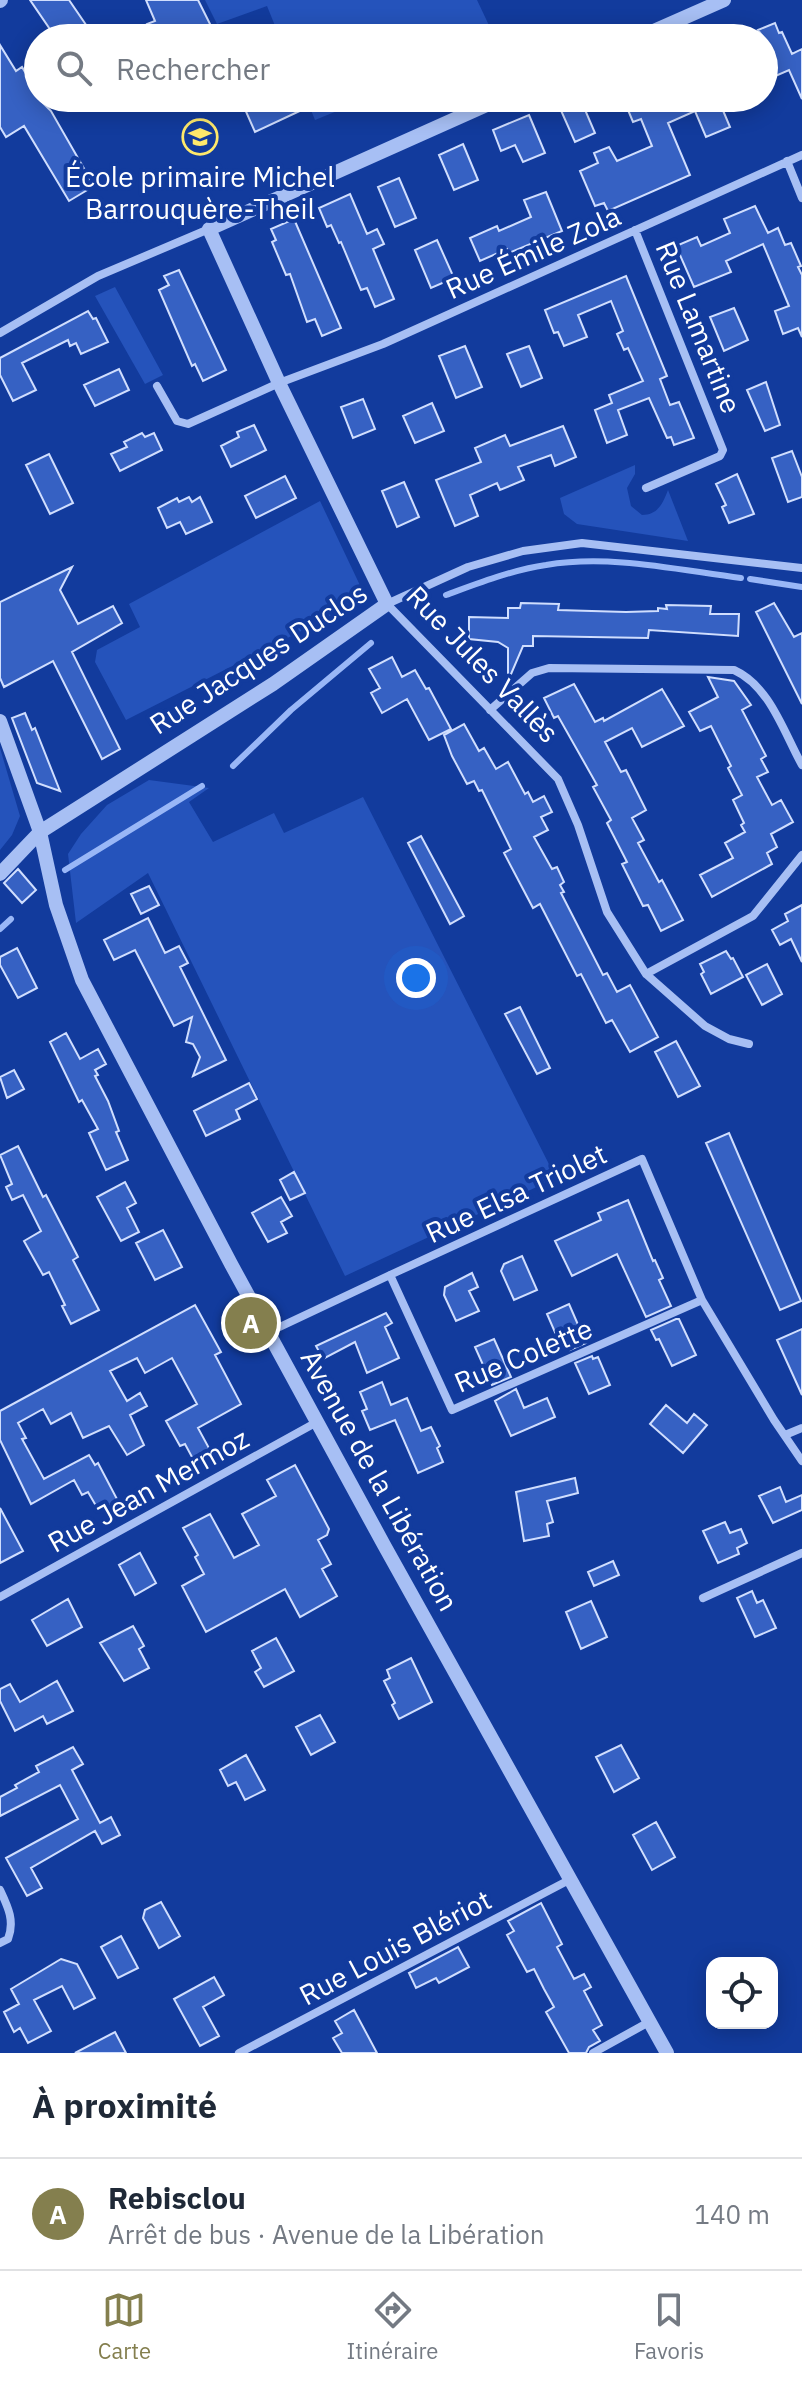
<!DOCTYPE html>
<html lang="fr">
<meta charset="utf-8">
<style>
:root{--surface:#fff;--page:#f2f2f3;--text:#1f2937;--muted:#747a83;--line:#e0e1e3;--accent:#847f4e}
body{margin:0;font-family:"IBM Plex Sans",sans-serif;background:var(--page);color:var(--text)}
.controls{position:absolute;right:24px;bottom:24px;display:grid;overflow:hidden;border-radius:16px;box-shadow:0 4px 20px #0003}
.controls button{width:72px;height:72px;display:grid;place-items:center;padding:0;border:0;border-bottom:2px solid var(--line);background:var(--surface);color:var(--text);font:40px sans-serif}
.you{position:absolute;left:416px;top:978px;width:28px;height:28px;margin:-20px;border:6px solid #fff;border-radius:50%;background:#1a73e8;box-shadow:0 0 0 12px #1a73e833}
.badge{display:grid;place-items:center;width:52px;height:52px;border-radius:50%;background:var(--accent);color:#fff;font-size:26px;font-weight:700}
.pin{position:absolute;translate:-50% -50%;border:4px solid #fff;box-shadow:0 2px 8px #0006}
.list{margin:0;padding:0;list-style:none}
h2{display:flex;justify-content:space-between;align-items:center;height:104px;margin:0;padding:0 32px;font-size:34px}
h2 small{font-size:26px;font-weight:400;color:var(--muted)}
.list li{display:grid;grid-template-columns:52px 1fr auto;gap:24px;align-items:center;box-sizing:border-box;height:112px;padding:0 32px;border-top:2px solid var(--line)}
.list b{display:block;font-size:30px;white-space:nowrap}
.list p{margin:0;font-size:26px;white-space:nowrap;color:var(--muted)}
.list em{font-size:26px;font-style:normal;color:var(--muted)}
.icon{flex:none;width:44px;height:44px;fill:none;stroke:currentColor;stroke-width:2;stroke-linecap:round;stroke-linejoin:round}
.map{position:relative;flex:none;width:802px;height:2053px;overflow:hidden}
.search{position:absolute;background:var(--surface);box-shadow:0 4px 20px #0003;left:24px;right:24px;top:24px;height:88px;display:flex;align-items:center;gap:20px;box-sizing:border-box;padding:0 28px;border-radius:44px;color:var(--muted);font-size:30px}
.sheet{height:216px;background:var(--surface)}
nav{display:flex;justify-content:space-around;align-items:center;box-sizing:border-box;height:112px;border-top:2px solid var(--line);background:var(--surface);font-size:22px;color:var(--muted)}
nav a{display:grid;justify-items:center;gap:4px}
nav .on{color:var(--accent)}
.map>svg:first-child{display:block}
</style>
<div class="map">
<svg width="802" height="2053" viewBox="0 0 802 2053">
<rect width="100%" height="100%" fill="#123b9d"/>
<path fill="#2553bb" d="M205,0H477L495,38H280L267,6L217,24Z
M306,98H369L315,120Z
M115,287L163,375L145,384L95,296Z
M635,465V474L627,488L631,506L642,515C658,515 663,503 668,490L688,541L577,524L564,514L560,498Z
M320,501L366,598L126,720L95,662L97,650L140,627L129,604Z
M0,748L20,816L12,835L0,850Z
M149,780L209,788L189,802L213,842L274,813L284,833L363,797L556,1178L345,1276L148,873L76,923L68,854L81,834L107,805Z"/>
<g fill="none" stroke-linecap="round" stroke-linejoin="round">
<path stroke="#99b7f7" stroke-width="6" d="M750,579L802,587
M446,595C479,583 512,570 546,565C610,554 678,570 741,578
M233,766L291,710L371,643
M65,870L202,786
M0,929L11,919"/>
</g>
<path fill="#3661c3" stroke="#d0defe" stroke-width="2" d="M30,0H69L95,38H56Z
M146,0H198L217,38H153L147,24L155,21Z
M775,23L779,33L782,32L792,54L802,49V99L789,70L764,81V65L772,62L764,38L758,30Z
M0,45L16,71L22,67L38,94V98L51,111L94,186L69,201L24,126L6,137L0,127Z
M240,98H298L304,109L255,132Z
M576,98H580L595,133L575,142L559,106Z
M623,98H726L719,101L730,127L706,137L695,111L668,123L690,175L608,211L604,203L595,206L580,171L598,163L594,153L609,147L617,161L652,146L641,119L633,122Z
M529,115L545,153L523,162L515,145L501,151L493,130Z
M463,144L478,180L454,190L439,155Z
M399,178L416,218L395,227L378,187Z
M546,192L562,231L509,253L507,249L480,261L470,238L497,226L499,231L531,217L524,200Z
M350,194L367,234L377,229L384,244L373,249L394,299L375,307L367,288L361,290L341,242L339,243L331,225L327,227L319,208Z
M755,206L768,233L778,228L785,245L791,243L801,266L798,267L802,275V337L798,328L783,334L775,311L789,306L763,244L726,261L731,272L694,287L676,246L697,237L701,246L730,233L724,219Z
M294,219L341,328L322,336L315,319L307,322L290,274L286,275L272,242L276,240L271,229Z
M437,240L454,278L431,288L415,250Z
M179,270L226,370L203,381L195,364L192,366L159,290L169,285L164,276Z
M626,276L667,376L660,379L670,405L679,402L694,438L674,445L671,437L667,438L649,398L618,410L627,435L607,443L595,410L612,403L609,395L643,381L628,348L624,350L617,334L623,331L611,301L578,315L587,337L564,346L558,332L554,333L545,310Z
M734,308L748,340L724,351L710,317Z
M88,311L93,319L96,318L108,342L81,354L76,343L70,346L68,340L22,363L36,390L13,401L0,375V358Z
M465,346L482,387L456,398L439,356Z
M529,346L542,378L521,387L507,354Z
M119,369L129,390L95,406L84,385Z
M766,382L780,425L765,431L747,390Z
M363,399L375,429L353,438L341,407Z
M432,403L444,431L415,443L403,416Z
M254,425L266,450L231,467L221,446L239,437L237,432Z
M563,426L576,457L555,466L551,455L518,467L524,480L500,490L497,483L470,495L478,516L455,526L436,480L481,462L475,448L505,435L510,446Z
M142,433L145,437L154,433L162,450L120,471L111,454L127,447L124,442Z
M792,451L802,477V497L788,502L772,458Z
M49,454L73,503L50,514L26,465Z
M737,474L754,514L729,523L722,507L726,505L716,484Z
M285,476L296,498L256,518L245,496Z
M404,482L419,517L397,527L382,491Z
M189,497L192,502L200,497L212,522L186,534L180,522L167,528L158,508L177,498L179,502Z
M72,567L60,590L78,624L113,606L122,623L72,652L120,749L102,759L53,661L4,687L0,678V602Z
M521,603L559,604L558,610L626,612L658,611V608L667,609L666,605L711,606L710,614H739L738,636L649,630L648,638L533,636V646H523L508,681V648L498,642L469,639V617L508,618V608H520Z
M774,603L794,637L802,633V704L756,612Z
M392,657L402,677L415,670L426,689L429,688L451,729L429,740L407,699L382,713L371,693L380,688L369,669Z
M708,677L734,681L751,705L742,710L766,756L761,759L768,772L757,777L772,805L781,800L793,822L771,834L777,847L767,853L772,864L712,897L700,875L733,858L725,843L745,832L741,825L744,823L733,800L742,795L728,768L731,766L711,726L700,731L689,712L718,697Z
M574,684L595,722L603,718L604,721L662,689L684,726L642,747L632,728L605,742L621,772L626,770L646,810L632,818L644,840L638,843L659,882L662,880L683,920L661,931L648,905L643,906L622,864L627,862L607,823L611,820L593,787L597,785L558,716L554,718L544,698Z
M25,713L32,730L35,728L60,791L37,783L12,718Z
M464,724L479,751L484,748L496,769L508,762L525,794L528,792L533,802L544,796L552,812L541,817L548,830L534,837L552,869L557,867L564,882L560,885L564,892L561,893L603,975L607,973L617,992L630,985L658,1037L630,1052L612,1020L606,1023L581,974L577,976L540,904L533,908L504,853L511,849L482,790L479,791L474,781L467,784L452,756L444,735Z
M421,836L464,916L450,924L408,843Z
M18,869L36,890L22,903L4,883Z
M149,886L159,905L141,914L131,894Z
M802,905V962L791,939L780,945L772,930L788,921L785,914Z
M148,918L165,953L179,946L188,963L180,967L226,1060L193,1076L200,1057L193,1044L186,1042L192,1017L174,1026L135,950L114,960L104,940Z
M17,948L37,988L18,998L0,965V957Z
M726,951L731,959L733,958L743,977L711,994L701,974L704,972L700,964Z
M767,964L782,994L762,1005L746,975Z
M520,1007L550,1068L537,1074L505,1014Z
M66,1033L80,1059L98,1049L106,1064L95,1070L98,1075L95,1076L108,1101L119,1131L116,1132L128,1160L106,1170L89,1133L98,1129L82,1100L79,1102L50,1042Z
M676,1041L700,1086L678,1097L655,1052Z
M14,1070L24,1089L7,1098L0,1077Z
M249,1083L257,1099L236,1110L240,1119L206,1136L194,1111Z
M729,1133L801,1301L780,1310L706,1143Z
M18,1146L43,1197L46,1195L78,1257L73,1260L99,1310L71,1324L62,1306L65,1305L49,1272L43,1275L24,1241L41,1231L23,1195L12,1200L6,1187L12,1184L0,1155Z
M294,1172L305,1193L290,1200L280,1180Z
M125,1182L136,1203L127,1208L139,1232L121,1241L97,1197Z
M281,1197L292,1216L281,1222L287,1233L268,1242L252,1213Z
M628,1200L653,1261L655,1260L663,1278L659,1280L671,1306L646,1317L617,1254L572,1276L555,1241L601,1220L598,1213Z
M163,1230L182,1267L155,1280L136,1243Z
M522,1256L537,1290L514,1300L501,1271L504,1264Z
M472,1273L478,1287L469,1291L479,1311L456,1321L444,1295L445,1287Z
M569,1304L586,1343L570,1350L567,1344L561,1346L547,1314Z
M195,1305L221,1352L215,1355L241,1404L198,1428L210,1450L193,1459L185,1444L180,1446L166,1421L197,1404L172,1358L145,1373L137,1358L110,1371L127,1401L140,1393L147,1406L130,1415L144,1445L127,1455L109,1426L83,1438L71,1413L51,1424L43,1409L18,1423L26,1438L22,1439L44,1479L89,1455L95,1465L98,1463L118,1501L99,1511L88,1492L82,1495L74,1480L31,1504L0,1440V1411Z
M386,1313L392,1323L385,1327L399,1358L367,1373L355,1342L323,1359L316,1346Z
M676,1319H679L696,1355L672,1366L659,1339L656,1340L651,1330Z
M802,1329V1395L777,1340Z
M494,1339L511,1377L492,1385L475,1347Z
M592,1356L593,1359L598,1357L610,1385L589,1394L575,1363Z
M382,1382L391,1405L407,1398L421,1431L431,1427L440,1446L437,1448L443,1462L418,1473L395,1420L370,1430L362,1411L367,1409L360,1392Z
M516,1389L524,1408L547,1398L555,1417L511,1436L495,1401Z
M666,1405L687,1423L694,1414L707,1425L683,1453L650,1424Z
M295,1465L329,1529L327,1535L318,1540L331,1564L322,1569L337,1596L300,1617L285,1589L206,1632L182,1586L204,1574L195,1557L198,1555L183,1528L210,1514L234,1558L259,1545L242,1514L276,1496L267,1480Z
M575,1478L578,1493L547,1501L553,1522L547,1524L549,1536L524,1541L516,1492Z
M780,1487L786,1502L802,1495V1510L773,1523L759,1496Z
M0,1508L23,1551L0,1563Z
M725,1522L730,1533L741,1529L747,1543L737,1548L739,1554L718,1563L703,1531Z
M140,1553L156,1583L135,1595L119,1565Z
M613,1561L619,1575L594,1586L588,1572Z
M752,1591L757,1603L763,1600L776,1628L755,1637L737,1598Z
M68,1599L82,1627L47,1646L32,1620Z
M591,1601L607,1637L581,1649L566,1612Z
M133,1626L144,1646L139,1649L149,1668L124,1681L100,1643Z
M276,1638L294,1671L264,1687L255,1672L261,1668L252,1651Z
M411,1658L432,1702L399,1719L392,1705L395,1703L384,1681L390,1678L387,1670Z
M57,1681L73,1711L47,1724L43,1716L15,1731L0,1701V1689L10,1684L20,1702Z
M320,1715L335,1742L311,1755L296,1727Z
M621,1745L639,1778L614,1792L596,1757Z
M73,1747L83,1764L72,1770L100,1823L111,1817L120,1835L102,1844L95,1831L31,1868L42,1888L27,1896L6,1858L78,1819L60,1785L0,1816V1797L17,1788L15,1785L39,1772L36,1766Z
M246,1755L265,1790L245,1800L236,1782L228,1786L220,1770Z
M656,1822L675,1857L652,1870L633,1835Z
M161,1902L180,1936L159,1948L143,1918L145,1910Z
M541,1903L562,1944L557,1947L574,1979L584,1974L591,1987L584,1991L602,2025L593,2030L600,2041L589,2047L586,2053H569L546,2012L554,2007L544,1989L534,1969L527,1972L507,1935L514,1931L508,1921Z
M121,1936L138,1968L118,1978L101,1947Z
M458,1947L469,1967L439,1983L436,1978L416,1988L409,1973Z
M61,1959L77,1964L95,1998L74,2009L62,1986L34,2000L51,2031L28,2043L20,2028L14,2032L4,2012L19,2004L11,1989Z
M214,1977L224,1995L203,2007L219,2036L200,2046L174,1999Z
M354,2010L377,2053H342L333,2038L342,2033L335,2021Z
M115,2032L126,2053H75Z"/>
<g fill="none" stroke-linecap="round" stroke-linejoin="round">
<path stroke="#a7bff4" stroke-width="8" d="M787,161L802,198
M635,230L723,450L720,456L646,488
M0,333L98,276L209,229
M157,386L177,421L188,424L279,383L383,344L802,155
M490,710L532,673L549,668L734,670C770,686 784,733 802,765
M646,974L753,916L802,855
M749,1044L729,1039L705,1026L646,974L607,912L578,825L558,779L387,604L468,567L523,551L582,543L802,568
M702,1300L774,1420L802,1461
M269,1332L390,1275L642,1159L702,1300L452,1410L390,1275
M785,1435L802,1428
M0,1597L317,1422
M703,1598L802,1553
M0,1890C8,1907 15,1921 8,1939L0,1943
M239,2053L571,1879
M593,2053L649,2022"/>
<path stroke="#a7bff4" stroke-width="14" d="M0,1L1,0
M638,38L724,0
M0,721L40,832L56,905L82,980L231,1264L384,1545L667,2053
M0,874L40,832L273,684L387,604L279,383L209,229L502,98"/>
</g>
<defs>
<symbol id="school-ring" viewBox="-11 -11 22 22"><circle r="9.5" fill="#123b9d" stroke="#ffe96b" stroke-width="1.5"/><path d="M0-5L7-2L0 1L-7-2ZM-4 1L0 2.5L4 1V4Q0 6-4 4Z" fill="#ffe96b"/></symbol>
</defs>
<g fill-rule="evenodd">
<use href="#school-ring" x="180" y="117" width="40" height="40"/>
</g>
<g text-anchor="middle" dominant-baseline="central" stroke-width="8" stroke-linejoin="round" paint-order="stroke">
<g font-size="28" fill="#fff" stroke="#123b9d">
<text x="200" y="176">École primaire Michel<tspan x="200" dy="32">Barrouquère-Theil</tspan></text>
</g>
<g font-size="28" fill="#fff" stroke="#123b9d">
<text transform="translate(533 252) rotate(-24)">Rue Émile Zola</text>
<text transform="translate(699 327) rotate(68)">Rue Lamartine</text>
<text transform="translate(258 658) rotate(-33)">Rue Jacques Duclos</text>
<text transform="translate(483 664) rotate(46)">Rue Jules Vallès</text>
<text transform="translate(516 1193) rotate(-25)">Rue Elsa Triolet</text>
<text transform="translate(523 1355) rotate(-23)">Rue Colette</text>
<text transform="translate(380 1480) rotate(61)">Avenue de la Libération</text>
<text transform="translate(148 1490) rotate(-29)">Rue Jean Mermoz</text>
<text transform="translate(395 1947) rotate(-28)">Rue Louis Blériot</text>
</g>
</g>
</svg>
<div class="controls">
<button><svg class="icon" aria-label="locate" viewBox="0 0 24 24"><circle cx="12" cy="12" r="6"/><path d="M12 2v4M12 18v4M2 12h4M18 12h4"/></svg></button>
</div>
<div class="you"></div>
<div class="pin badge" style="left:251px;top:1323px">A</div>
<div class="search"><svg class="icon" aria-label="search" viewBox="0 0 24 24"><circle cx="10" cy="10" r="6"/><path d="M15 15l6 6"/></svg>Rechercher</div>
</div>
<section class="sheet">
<h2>À proximité<small></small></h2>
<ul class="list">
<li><span class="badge">A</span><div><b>Rebisclou</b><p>Arrêt de bus · Avenue de la Libération</p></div><em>140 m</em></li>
</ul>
</section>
<nav>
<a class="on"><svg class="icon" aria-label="map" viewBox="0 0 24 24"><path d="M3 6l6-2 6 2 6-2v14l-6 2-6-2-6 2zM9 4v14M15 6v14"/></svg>Carte</a>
<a><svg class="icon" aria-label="directions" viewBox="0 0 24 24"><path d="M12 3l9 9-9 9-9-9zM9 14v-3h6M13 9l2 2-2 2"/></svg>Itinéraire</a>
<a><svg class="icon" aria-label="saved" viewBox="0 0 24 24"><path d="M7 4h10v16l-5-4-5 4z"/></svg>Favoris</a>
</nav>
